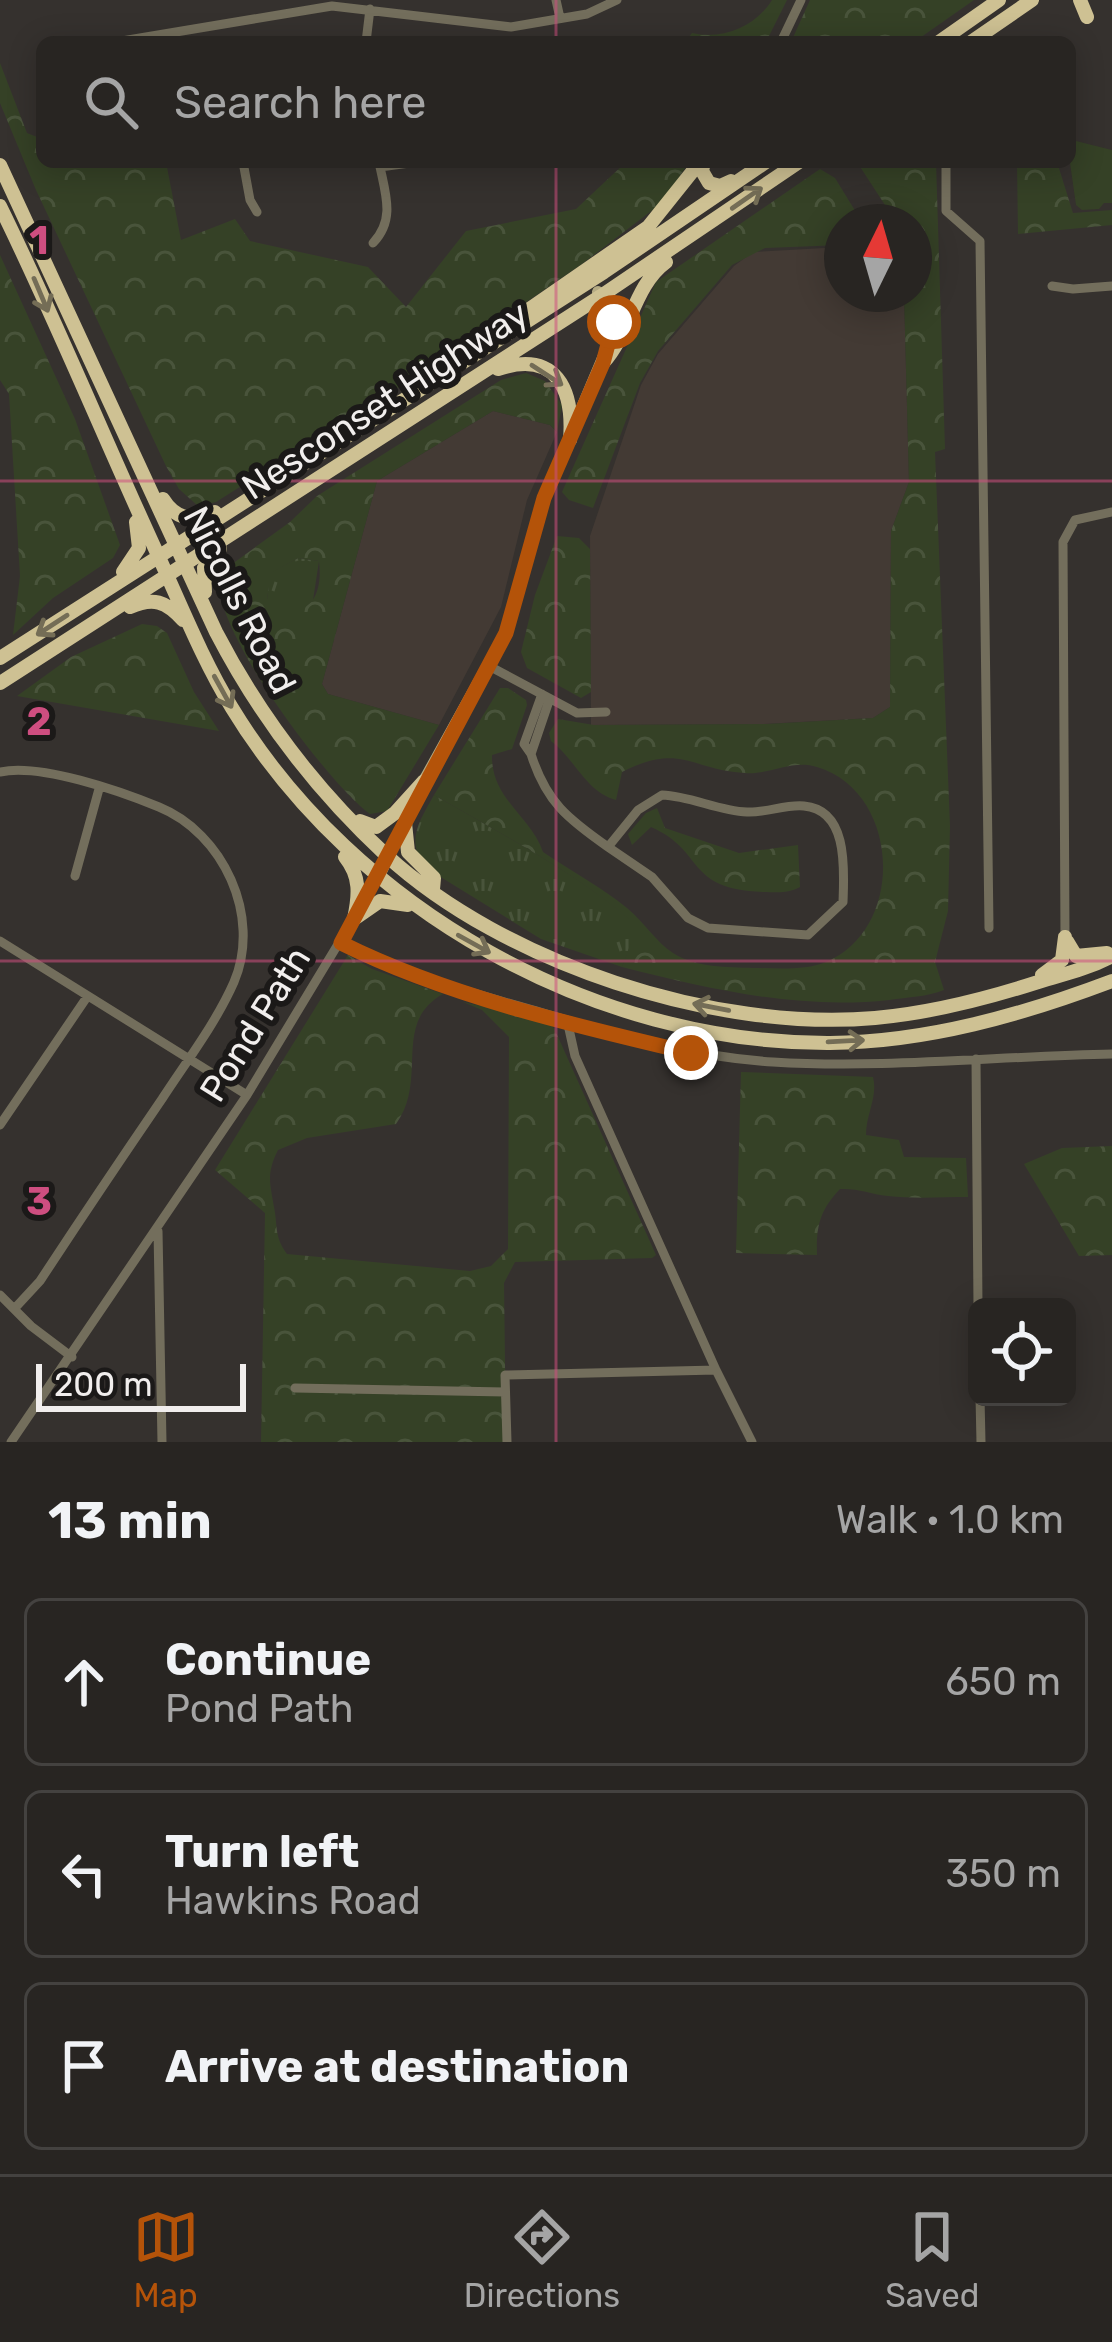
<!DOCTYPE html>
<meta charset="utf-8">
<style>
:root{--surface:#282522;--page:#302d2a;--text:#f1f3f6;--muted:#a5a5a5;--line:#444240;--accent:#b45309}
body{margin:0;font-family:Rubik,sans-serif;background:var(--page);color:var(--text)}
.controls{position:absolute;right:36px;bottom:36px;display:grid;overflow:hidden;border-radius:18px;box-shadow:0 6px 30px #0003}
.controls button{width:108px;height:108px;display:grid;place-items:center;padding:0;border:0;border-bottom:3px solid var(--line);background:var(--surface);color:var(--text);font:60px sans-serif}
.compass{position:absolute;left:824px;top:204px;width:108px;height:108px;border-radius:50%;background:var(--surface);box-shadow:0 6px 30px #0003;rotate:5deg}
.scale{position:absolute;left:36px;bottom:30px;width:210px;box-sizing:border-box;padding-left:12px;border:6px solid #f1eeed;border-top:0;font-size:33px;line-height:42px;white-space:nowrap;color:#f1eeed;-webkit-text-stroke:9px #1b1918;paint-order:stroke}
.stop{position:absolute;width:36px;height:36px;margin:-27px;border:9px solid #b45309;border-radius:50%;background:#fff}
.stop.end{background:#b45309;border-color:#fff;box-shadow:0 3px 12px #0008}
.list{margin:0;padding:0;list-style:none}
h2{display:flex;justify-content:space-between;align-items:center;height:156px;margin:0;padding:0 48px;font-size:51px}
h2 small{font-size:39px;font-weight:400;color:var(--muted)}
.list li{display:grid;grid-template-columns:78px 1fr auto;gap:36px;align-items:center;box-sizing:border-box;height:168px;margin:0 24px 24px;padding:0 24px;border:3px solid var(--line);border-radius:18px}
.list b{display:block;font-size:45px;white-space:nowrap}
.list p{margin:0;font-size:39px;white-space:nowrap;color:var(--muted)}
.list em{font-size:39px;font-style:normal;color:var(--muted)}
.icon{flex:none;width:66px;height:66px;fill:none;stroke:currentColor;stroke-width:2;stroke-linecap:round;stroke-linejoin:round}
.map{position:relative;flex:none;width:1112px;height:1442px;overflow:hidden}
.search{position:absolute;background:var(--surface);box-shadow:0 6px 30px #0003;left:36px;right:36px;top:36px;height:132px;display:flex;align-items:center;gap:30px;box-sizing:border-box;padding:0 42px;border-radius:18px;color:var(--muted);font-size:45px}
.sheet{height:732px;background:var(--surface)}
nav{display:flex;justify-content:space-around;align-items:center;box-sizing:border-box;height:168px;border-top:3px solid var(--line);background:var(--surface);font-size:33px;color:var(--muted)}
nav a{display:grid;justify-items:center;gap:6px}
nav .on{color:var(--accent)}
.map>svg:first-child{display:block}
</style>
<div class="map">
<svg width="1112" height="1442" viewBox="0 0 1112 1442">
<defs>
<pattern id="grass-tufts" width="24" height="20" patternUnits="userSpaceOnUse" patternTransform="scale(3)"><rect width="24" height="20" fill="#354126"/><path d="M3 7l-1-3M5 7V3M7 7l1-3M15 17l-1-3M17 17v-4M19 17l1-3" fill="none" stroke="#49543b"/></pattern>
<pattern id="forest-crowns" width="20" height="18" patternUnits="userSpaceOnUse" patternTransform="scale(3)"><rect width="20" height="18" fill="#354126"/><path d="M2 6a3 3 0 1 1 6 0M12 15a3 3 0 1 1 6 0" fill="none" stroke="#49543b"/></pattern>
</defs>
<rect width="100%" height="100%" fill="#35312e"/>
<path fill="#433a34" d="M842,247V294H904L909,482L891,531L890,707L873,718L764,724L591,725L590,536L641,385L658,354L734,266L753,252Z
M493,411L550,425L557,432L527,500L501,607L439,725L328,694L322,684L377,481Z"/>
<path fill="url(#grass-tufts)" d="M298,558L319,561L313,600C300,618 283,611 267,600L270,573Z
M434,795C503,835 577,873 638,926L622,967L541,939L426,868C405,841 419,822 434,795Z"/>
<path fill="url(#forest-crowns)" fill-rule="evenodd" d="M772,0H787L766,42H685L692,33C723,40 755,27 772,0Z
M810,0H974L914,42H791Z
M0,63L27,133L42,139V162H166L181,240L235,219L250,241L368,267L406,307L466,231L576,209L626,162H689L663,202L582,264L434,365L216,502L198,506L179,489L166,466L36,190L0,103Z
M857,162H936L945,449L935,452L950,826L948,911L935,962L944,990C927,997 908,997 889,1000C798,1010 710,989 622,967L637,926C577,873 503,835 434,795L500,688H508L526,700L527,705L512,749L492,755C491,799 530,815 543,852C571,871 601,887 627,908C643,921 656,942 673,953C697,968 726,967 753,968C775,968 805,971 826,962C906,929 901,792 817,767C792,759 770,775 745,773C690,770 682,742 622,772L616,800C586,792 575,759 551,741L549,733L558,719L594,725L767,724L873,718L890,707L891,531L909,482L904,294H914V222H896Z
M1017,162H1057L1073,213L1112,210V225L1018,234Z
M820,169L835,178L862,222H842V245L765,248L732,265L658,351L640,383L593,508L569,500L562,492L656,282Z
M0,255L75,419L120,545L113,558L53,598L13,635L20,576L9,394L0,380Z
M526,373L545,381L562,405L557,432L550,425L493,411L377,481L322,684L328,694L439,725L387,811L370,814C330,786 202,618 221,572L290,522L317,496L501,380ZM298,558L319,561C324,600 304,625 267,599L271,573Z
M557,536L579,538L590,549L591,692L581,698L527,668L521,652L535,595Z
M142,624L157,626L167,633L194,692L219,731L17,696L71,657Z
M657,808L665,828L739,853L798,845L800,887C787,894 777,892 763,892C684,889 706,851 651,827L632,845L628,834L646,813Z
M348,955L372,969L443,994C391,1023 429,1079 396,1124L307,1138L278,1150C266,1174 270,1183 274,1207C278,1227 274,1236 287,1254L470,1271L491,1266L508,1249L509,1037L482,1010L463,1002L545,1020L554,1028L656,1255L652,1258L515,1262L504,1283L506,1442H261L265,1213L215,1170Z
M741,1072L873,1077C878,1097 866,1114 866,1135L899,1140L904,1157L966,1158L968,1197C941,1197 914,1199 888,1196C870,1194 858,1188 840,1189C820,1210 816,1226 817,1255L736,1253Z
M1112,1146V1255L1079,1256L1024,1164L1062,1148Z"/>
<path fill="#354126" d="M1076,141L1112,150V203H1104L1099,209L1082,210L1076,205L1070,163Z"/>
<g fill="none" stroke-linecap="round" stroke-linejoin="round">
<path stroke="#736e5c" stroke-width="9" d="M556,0L560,18
M116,42L332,6L511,27L587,14L617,0
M366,42L370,9
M781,42L801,0
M243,162L250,200L257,212
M946,162V211L980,241L989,928
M380,167L417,162
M373,243C396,219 385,193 379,162
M1052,286L1073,289L1112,286
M489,666L577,713L606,712
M542,694L524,744L531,754L549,701
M531,754C546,802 568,819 608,847
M0,772C40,763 120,791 159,807C223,833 262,916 234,982C216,1023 186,1062 162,1099C121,1159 80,1220 40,1281L15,1308
M662,795C691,796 718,811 747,812C766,813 786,804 804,806C849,810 844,871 843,902L808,935L708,928L688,918L652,877L608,847L638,810Z
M75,876L99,789
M1065,937L1063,542L1075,520L1112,512
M0,941L247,1095
M341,943C405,975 472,993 540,1012C617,1035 692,1057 773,1062C883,1069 1001,1056 1112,1054
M567,1020L575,1056L716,1370L752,1442
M976,1059L978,1307
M0,1125L87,997
M158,1231L162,1442
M0,1295L31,1326L72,1357
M295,1388L505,1392
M980,1397L981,1442
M11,1442L247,1095L378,878
M507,1442L505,1375L716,1370"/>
<path stroke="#b4aa83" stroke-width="12" d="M378,878L424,781L506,633L544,498L611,339L613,318L598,292"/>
<path stroke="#cec193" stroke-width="14" d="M1080,0L1087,17
M939,42L999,0
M971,42L1032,0
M704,162L702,171L709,183L720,186L731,181
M0,165L216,632C259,715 317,791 386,855C505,964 715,1032 875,1018C930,1013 982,1000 1035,983C1061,975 1088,969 1112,956
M0,206C56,320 104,438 157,553C181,605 202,659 232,708C355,910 594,1044 830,1043C927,1042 1022,1015 1112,981
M528,310L648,227L700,162
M603,363C630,334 634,285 666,262
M498,369C556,350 574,389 570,440
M163,499C176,520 194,522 215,512
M123,572L139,548L136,522
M205,592L204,568L220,549
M130,607C153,597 166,601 183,620
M0,658L604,272L766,162
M0,683L601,296L799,162
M360,821L376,827L395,813L424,781
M405,823L408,852L434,878L433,889
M345,857C361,877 359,895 354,919
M354,919L380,901L408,905
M1067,941L1076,956L1107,953
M1042,975L1062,960L1065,937"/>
</g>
<defs><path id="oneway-shaft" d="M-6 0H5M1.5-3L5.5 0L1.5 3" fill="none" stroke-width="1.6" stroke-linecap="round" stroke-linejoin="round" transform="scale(3)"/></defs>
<g stroke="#746d56">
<use href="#oneway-shaft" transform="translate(747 198) rotate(-35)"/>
<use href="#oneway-shaft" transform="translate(41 295) rotate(67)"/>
<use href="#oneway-shaft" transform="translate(547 375) rotate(33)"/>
<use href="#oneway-shaft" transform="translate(52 625) rotate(147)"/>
<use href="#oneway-shaft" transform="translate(223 692) rotate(61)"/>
<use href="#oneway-shaft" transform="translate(474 944) rotate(29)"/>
<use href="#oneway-shaft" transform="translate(711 1007) rotate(-169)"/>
<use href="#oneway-shaft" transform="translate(846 1041) rotate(-3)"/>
</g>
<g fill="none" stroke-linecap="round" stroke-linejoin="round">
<path stroke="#b45309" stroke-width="15" d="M614,322L603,363L544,498L506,633L341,943C447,996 576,1026 691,1053"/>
</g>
<path fill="none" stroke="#ce4e80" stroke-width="3" stroke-opacity="0.55" d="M556,0V42M556,162V1442M0,481H1112M0,961H1112"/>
<g text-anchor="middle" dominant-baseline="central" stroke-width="12" stroke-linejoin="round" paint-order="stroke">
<g font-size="36" fill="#f1eeed" stroke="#1b1918">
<text transform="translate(385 400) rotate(-33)">Nesconset Highway</text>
<text transform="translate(240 600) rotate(63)">Nicolls Road</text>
<text transform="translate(255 1024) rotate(-58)">Pond Path</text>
</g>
</g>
<g font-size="39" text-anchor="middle" font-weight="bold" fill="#ce4e80" stroke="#1b1918" stroke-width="12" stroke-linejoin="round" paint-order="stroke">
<text x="39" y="254">1</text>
<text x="39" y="735">2</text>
<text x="39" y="1215">3</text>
</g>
</svg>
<div class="controls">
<button><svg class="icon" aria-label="locate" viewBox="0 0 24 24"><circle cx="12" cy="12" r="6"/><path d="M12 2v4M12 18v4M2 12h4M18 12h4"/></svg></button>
</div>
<svg class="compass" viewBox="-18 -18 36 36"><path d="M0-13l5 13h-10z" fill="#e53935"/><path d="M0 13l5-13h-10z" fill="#a5a5a5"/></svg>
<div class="scale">200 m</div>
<div class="stop" style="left:614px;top:322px"></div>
<div class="stop end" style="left:691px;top:1053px"></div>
<div class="search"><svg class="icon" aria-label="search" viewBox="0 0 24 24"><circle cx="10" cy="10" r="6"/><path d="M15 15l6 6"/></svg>Search here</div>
</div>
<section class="sheet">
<h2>13 min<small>Walk · 1.0 km</small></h2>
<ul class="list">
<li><svg class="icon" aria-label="ahead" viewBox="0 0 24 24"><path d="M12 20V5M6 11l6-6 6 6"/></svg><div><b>Continue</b><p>Pond Path</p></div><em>650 m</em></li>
<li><svg class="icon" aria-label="left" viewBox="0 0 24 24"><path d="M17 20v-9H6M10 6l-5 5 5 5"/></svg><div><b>Turn left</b><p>Hawkins Road</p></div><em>350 m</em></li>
<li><svg class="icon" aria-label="arrive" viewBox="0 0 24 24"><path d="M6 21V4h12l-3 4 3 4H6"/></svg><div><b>Arrive at destination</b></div></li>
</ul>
</section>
<nav>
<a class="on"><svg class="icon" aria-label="map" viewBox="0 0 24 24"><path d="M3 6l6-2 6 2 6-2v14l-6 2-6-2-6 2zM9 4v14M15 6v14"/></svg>Map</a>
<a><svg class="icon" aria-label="directions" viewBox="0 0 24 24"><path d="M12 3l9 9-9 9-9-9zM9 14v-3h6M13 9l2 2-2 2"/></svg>Directions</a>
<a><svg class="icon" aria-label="saved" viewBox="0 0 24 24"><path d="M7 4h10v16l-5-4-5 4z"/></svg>Saved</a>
</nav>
